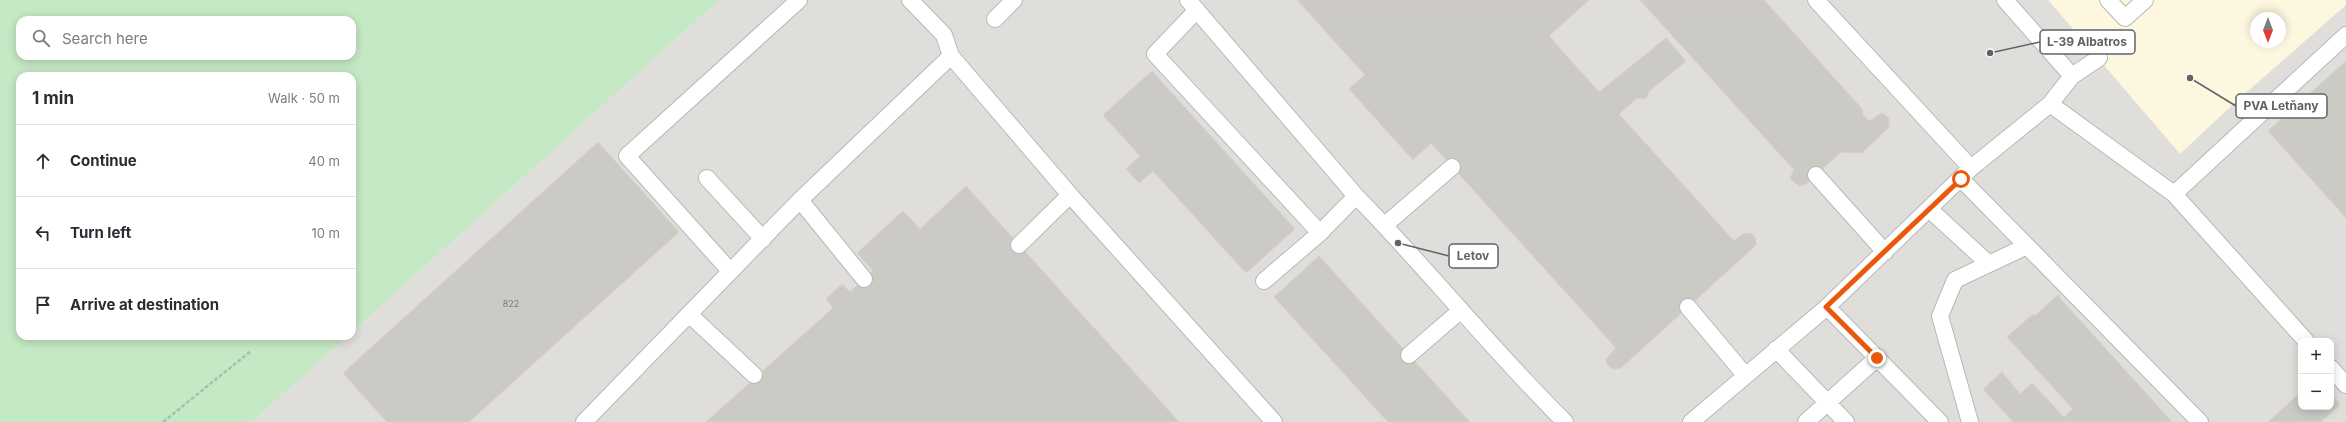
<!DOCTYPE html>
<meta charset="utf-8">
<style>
:root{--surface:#fff;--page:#f2f2f3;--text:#2b2b33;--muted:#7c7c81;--line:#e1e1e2}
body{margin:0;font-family:Inter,sans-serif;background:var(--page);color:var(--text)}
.controls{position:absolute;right:12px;bottom:12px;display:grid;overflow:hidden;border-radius:8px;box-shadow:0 2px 10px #0003}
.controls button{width:36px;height:36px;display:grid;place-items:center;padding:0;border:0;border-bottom:1px solid var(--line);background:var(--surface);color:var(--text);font:20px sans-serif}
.compass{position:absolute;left:2250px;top:12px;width:36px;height:36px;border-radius:50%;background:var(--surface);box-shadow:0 2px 10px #0003;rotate:180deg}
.stop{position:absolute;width:12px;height:12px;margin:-9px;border:3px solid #ea580c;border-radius:50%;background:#fff}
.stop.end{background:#ea580c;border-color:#fff;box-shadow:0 1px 4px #0008}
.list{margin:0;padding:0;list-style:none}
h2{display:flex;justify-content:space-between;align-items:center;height:52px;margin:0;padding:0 16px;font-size:17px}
h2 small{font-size:13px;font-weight:400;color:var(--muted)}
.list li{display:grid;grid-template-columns:26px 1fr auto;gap:12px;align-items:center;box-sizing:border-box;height:72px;padding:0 16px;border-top:1px solid var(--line)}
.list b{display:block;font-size:15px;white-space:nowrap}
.list em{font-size:13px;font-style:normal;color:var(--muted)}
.icon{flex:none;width:22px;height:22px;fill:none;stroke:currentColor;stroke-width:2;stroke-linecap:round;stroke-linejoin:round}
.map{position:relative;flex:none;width:2346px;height:422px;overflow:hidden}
.search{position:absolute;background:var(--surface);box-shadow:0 2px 10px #0003;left:16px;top:16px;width:340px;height:44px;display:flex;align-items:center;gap:10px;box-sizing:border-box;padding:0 14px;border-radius:12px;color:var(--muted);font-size:15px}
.panel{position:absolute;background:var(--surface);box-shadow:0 2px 10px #0003;left:16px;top:72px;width:340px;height:268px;border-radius:12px}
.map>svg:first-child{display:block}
</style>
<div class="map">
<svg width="2346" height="422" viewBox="0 0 2346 422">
<rect width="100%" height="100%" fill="#f1efe8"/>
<path fill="#fef7e0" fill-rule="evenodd" d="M2048,0H2346V5L2240,98L2180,154ZM2256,18H2280V42H2256Z"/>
<path fill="#e0deda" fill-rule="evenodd" d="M719,0H2048L2180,154L2240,98L2346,5V422H252L348,336H352V332ZM2301,341H2331V407H2301Z"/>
<path fill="#c5e8c5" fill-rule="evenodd" d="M0,0H719L352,332V76H20V336H348L252,422H0ZM20,20H352V56H20Z"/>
<path fill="#cccac5" stroke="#d6d1c6" d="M1297,0H1589L1549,36L1599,92L1666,38L1686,61L1649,91L1646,98L1643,99L1637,98L1619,114L1734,241L1742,234L1750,233L1755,237L1756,245L1621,368L1612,369L1607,364L1606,359L1616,348L1431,143L1413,160L1349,89L1365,75Z
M1640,0H1764L1863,110L1862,114L1869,121L1882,113L1889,118V127L1862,153L1841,152L1806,184L1799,186L1790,178L1794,170Z
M2346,61V218L2268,131Z
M1152,71L1295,229L1246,273L1153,171L1139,183L1126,169L1140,156L1103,115Z
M598,142L679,232L469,422H387L343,373Z
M966,186L1179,422H706L833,308L826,299L842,284L850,292L873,271L857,253L903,211L920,229Z
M1319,256L1470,422H1388L1274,297Z
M2059,294V297L2172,422H2013L1983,389L2002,372L2020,394L2032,383L2064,417L2073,409L2007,337L2033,314L2035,316Z
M2301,392V407H2331V394L2340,405L2321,422H2268Z"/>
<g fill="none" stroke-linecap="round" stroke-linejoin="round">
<defs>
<path id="service" d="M1188,0L1356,196C1428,269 1492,350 1565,422
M1816,0L1971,168
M2005,0L2072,76
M2108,0L2125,18L2145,0
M1197,10L1155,54L1320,233L1356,196
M995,19L1014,0
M951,56L1070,195L1274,422
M2050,104L2072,76L2099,58
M1816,175L1885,252
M707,178L763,239
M1961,179L2200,422
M2174,194L2306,341
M800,200L864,279
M1929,209L1989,264
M1385,225L1452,167
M1019,245L1070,195
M730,271L627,156L799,0
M1264,281L1320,233
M1688,307L1745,375
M1827,307L1940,422
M690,315L754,375
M1776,349L1846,422
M1409,355L1460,311
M2331,368L2346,385
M584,422L800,200L951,56L944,35L910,0
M1691,422L1827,307L1971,168L2050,104L2174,194L2346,35
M1806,422L1877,358
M1970,422L1940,316L1955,280L2027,246"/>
</defs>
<use href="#service" stroke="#b5b8bc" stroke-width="18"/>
<path stroke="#9cc7a9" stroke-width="2.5" stroke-dasharray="4 2" stroke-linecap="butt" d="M163,422L251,351"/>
<use href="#service" stroke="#fff" stroke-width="16"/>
</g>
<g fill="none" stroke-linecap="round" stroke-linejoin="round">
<path stroke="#ea580c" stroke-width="5" d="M1877,358L1826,307L1961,179"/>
</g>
<g text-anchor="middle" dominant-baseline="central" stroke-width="3" stroke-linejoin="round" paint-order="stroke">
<g font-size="9" fill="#7a7d7f">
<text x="511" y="303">822</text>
</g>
</g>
<path fill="none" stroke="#5f6368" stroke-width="1.5" d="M1990 53L2040 42M2190 78L2236 106M1398 243L1449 256"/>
<g fill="#5f6368" stroke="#fff" stroke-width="1.5">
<circle cx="1990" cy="53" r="4"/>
<circle cx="2190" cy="78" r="4"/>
<circle cx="1398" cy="243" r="4"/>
</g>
<g fill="#fff" stroke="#5f6368" stroke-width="1.5">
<rect x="2040" y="30" width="95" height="24" rx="4"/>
<rect x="2236" y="94" width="91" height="24" rx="4"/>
<rect x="1449" y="244" width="49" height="24" rx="4"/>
</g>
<g font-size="12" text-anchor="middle" font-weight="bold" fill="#5f6368">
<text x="2087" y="46">L-39 Albatros</text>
<text x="2281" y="110">PVA Letňany</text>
<text x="1473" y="260">Letov</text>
</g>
</svg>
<div class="controls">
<button>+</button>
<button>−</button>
</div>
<svg class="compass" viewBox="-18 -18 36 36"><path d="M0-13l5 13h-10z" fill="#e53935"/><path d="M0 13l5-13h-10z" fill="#7c7c81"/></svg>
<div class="stop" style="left:1961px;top:179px"></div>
<div class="stop end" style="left:1877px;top:358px"></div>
<div class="search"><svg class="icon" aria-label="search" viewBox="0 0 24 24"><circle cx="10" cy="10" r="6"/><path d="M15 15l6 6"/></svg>Search here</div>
<section class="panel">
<h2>1 min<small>Walk · 50 m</small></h2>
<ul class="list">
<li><svg class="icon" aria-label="ahead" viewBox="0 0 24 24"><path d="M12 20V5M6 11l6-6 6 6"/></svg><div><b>Continue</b></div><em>40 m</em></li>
<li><svg class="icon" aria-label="left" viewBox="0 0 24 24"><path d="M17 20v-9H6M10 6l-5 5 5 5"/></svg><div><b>Turn left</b></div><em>10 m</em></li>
<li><svg class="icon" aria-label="arrive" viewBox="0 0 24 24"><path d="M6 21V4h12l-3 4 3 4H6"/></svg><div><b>Arrive at destination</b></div></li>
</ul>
</section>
</div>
